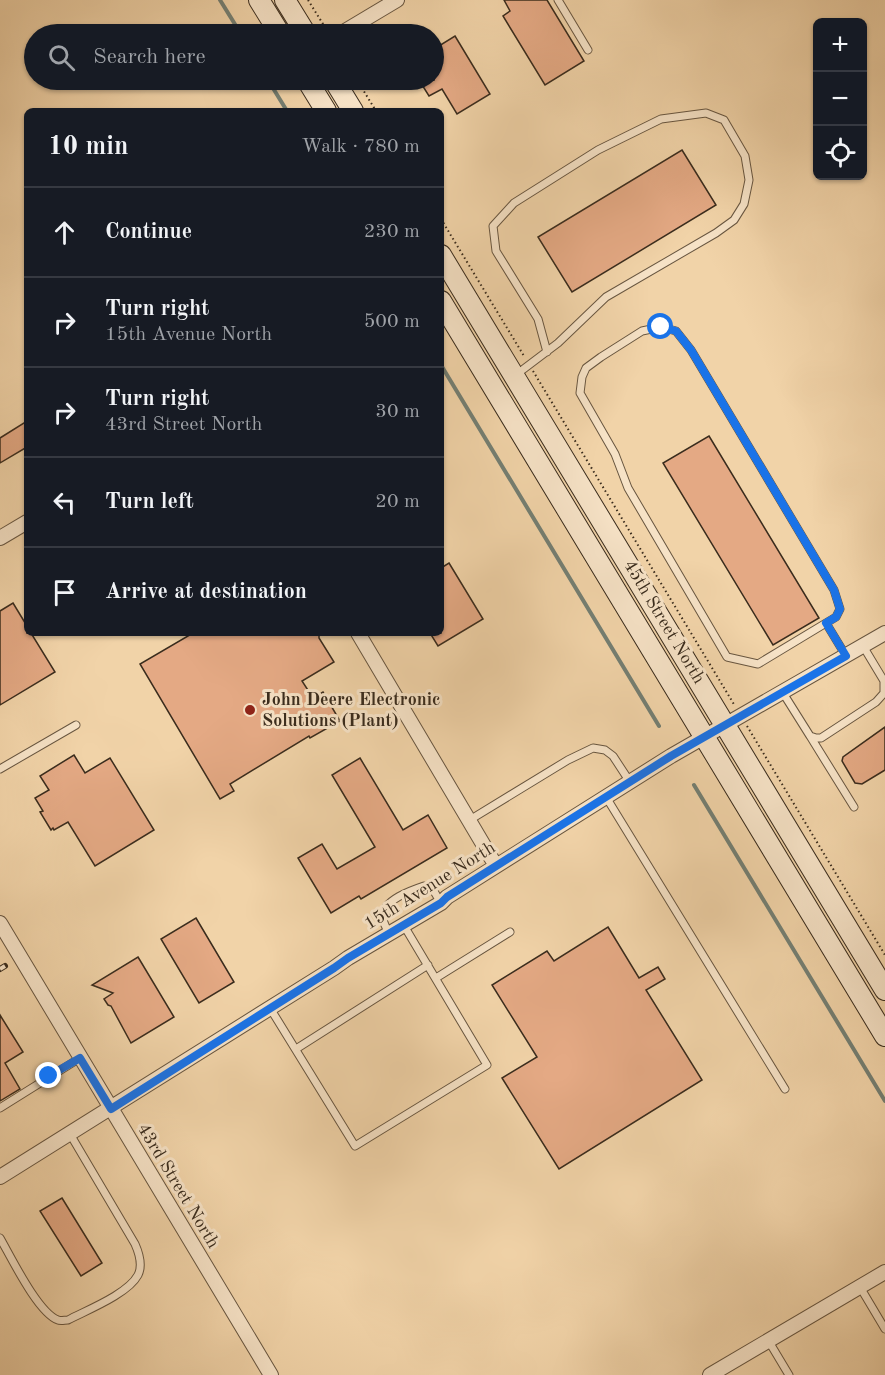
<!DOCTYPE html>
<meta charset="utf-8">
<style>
:root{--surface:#171b24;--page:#242831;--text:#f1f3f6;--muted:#9ea1a6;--line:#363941}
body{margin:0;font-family:"Old Standard TT",serif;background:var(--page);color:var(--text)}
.controls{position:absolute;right:18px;top:18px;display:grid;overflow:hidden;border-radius:9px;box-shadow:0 2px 4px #0004}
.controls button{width:54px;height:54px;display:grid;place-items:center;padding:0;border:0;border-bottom:2px solid var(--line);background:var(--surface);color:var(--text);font:30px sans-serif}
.stop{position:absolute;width:18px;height:18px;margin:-14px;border:4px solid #1a73e8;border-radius:50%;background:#fff}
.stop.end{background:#1a73e8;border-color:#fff;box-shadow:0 2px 6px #0008}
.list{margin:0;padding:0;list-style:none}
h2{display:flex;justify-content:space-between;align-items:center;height:78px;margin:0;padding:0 24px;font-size:26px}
h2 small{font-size:20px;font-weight:400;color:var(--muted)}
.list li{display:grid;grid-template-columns:39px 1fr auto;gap:18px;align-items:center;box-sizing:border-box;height:90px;padding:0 24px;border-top:2px solid var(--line)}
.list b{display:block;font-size:22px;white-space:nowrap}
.list p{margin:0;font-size:20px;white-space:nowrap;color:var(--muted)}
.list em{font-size:20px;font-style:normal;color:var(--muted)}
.icon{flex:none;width:33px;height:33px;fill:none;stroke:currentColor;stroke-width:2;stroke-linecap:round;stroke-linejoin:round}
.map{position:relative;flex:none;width:885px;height:1375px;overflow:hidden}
.search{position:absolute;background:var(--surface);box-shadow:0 2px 4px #0004;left:24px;top:24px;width:420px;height:66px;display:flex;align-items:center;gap:15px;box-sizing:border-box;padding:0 21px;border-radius:33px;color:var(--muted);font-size:22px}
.panel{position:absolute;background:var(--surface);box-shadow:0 2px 4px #0004;left:24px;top:108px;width:420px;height:528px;border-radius:9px}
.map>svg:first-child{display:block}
</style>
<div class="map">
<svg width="885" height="1375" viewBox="0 0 885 1375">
<rect width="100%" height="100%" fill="#f1d3a8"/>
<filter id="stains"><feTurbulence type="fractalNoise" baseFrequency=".00333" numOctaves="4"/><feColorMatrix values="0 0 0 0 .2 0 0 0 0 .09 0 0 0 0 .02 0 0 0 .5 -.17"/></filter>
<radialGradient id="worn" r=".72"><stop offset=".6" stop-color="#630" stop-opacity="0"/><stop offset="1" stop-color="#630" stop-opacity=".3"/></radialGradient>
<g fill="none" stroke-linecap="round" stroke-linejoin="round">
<path stroke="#747f73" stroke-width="4" d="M220,0L241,34
M268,80L287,111
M441,365L659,726
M694,785L885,1101"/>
</g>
<path fill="#e4a984" stroke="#3a2c1d" stroke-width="1.5" d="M504,0H547L584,61L545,85L503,16L510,11Z
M455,36L490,94L457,114L442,89L429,96L419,80H434V49Z
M682,150L716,205L572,292L538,237Z
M27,421V447L0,463V438Z
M709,436L819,618L773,645L663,463Z
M449,563L483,619L438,646L430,633H441V568Z
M13,603L27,626V633H31L55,672L0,705V611Z
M193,633H319V638L334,662L302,681L313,698L323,692L340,721L310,738L309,736L230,784L234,791L220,799L140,664Z
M885,727V770L862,784L855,783L842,761L843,757Z
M74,755L85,773L110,758L154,830L95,866L68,822L54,830L53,828L51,830L40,812L43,811L35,798L49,790L40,776Z
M360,758L403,830L428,815L447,848L361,899L359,896L331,913L298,858L322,844L337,869L375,847L332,775Z
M196,918L234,982L199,1003L161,939Z
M608,927L639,978L658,967L665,979L646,990L702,1080L559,1169L502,1078L537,1057L492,985L547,951L554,961Z
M138,957L174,1017L131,1043L111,1006L108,1005L104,999L113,993L92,985Z
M0,1015L23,1052L5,1063L20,1089L0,1101Z
M62,1198L102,1263L81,1276L40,1211Z"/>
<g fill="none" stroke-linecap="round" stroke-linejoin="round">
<defs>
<path id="lane" d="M558,0L588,50
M517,374L558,343L606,297L716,233L734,220L744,204L749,180L745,156L724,120L706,113L661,119L598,150L514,203L493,226L496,251L538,319L547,352
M826,623L836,617L840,609L834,590L691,350L676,331L661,327L642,331L601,357L586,368L582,377L580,393L615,454L628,488L727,657L758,664L826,623L846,656
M783,693L810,736L816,738H821L876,702L884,693V681L863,646
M810,736L854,807
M0,769L76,725
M606,797L785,1089
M468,821L568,760L593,748L605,750L613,756L630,782
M389,934C387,928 382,922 383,916C383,900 412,890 424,886L432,888L441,903
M436,978L510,932
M270,1008L355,1146L487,1065L403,924
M296,1049L428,965
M0,1108L80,1058
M0,1238C11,1257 38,1313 58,1320C60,1321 65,1320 68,1320C87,1310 128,1294 138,1275C143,1265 139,1253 135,1244L70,1134
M860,1287L885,1329
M768,1340L789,1375"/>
<path id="street" d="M340,34L397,0
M0,538L27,522
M358,633L496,866
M0,923L271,1375
M0,1177L334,968L348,958L441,903L447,897L671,756L885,633
M710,1375L885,1272"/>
<path id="secondary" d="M259,0L280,34
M285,0L306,34
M307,80L326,111
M334,80L353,111
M441,255L885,990
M441,301L885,1036"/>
</defs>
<use href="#lane" stroke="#685640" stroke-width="9"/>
<use href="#street" stroke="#685640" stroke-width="16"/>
<use href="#secondary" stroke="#3a2c1d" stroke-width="22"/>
<path stroke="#3a2c1d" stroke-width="2" stroke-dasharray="1.5 3" stroke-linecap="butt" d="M308,0L328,32
M357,80L376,111
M441,219L524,356
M533,371L735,706
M747,726L885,955"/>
<use href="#lane" stroke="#f6e2c6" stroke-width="7"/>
<use href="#street" stroke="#f6e2c6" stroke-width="14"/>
<use href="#secondary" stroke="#f6e2c6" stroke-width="20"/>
<defs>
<path id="rail" d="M0,969L5,966"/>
</defs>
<use href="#rail" stroke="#3a2c1d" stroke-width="6"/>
<use href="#rail" stroke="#f6e2c6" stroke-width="4" stroke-dasharray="11" stroke-linecap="butt"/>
</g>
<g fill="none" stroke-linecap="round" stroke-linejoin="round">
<path stroke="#1a73e8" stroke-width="8" d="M49,1076L80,1058L111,1109L334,968L348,958L441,903L447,897L671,756L846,656L826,623L836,617L840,609L834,590L691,350L676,331L661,327"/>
</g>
<circle fill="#8f2418" stroke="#f6e2c6" stroke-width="2" cx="250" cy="710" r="6"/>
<g text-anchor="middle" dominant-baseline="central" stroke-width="6" stroke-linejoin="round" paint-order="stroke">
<g font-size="18" fill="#3a2c1d" stroke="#f6e2c6">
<text transform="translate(664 622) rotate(59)">45th Street North</text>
<text transform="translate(430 886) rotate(-32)">15th Avenue North</text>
<text transform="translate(178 1186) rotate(59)">43rd Street North</text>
</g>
<g font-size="18" font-weight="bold" fill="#3a2c1d" stroke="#f6e2c6" text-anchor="start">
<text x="262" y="700">John Deere Electronic<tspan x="262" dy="21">Solutions (Plant)</tspan></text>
</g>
</g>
<rect width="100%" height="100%" filter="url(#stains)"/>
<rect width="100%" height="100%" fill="url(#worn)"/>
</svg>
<div class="controls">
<button>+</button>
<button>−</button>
<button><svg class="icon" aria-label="locate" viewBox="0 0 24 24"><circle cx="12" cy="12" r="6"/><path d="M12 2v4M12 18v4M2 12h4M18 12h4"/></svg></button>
</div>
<div class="stop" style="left:661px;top:327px"></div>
<div class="stop end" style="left:49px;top:1076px"></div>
<div class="search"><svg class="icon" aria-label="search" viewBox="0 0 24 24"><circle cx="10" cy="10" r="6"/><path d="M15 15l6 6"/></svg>Search here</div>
<section class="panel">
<h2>10 min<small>Walk · 780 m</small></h2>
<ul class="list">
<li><svg class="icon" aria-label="ahead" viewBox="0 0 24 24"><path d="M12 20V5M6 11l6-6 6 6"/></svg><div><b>Continue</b></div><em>230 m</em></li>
<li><svg class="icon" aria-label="right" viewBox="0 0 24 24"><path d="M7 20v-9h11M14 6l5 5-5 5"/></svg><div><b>Turn right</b><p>15th Avenue North</p></div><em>500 m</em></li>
<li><svg class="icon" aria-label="right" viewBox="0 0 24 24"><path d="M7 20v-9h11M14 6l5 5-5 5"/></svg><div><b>Turn right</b><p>43rd Street North</p></div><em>30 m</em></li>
<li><svg class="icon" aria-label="left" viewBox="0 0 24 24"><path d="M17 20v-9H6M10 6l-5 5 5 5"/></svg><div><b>Turn left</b></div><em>20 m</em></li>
<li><svg class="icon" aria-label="arrive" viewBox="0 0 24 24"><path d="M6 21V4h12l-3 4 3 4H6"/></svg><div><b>Arrive at destination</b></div></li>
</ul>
</section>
</div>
